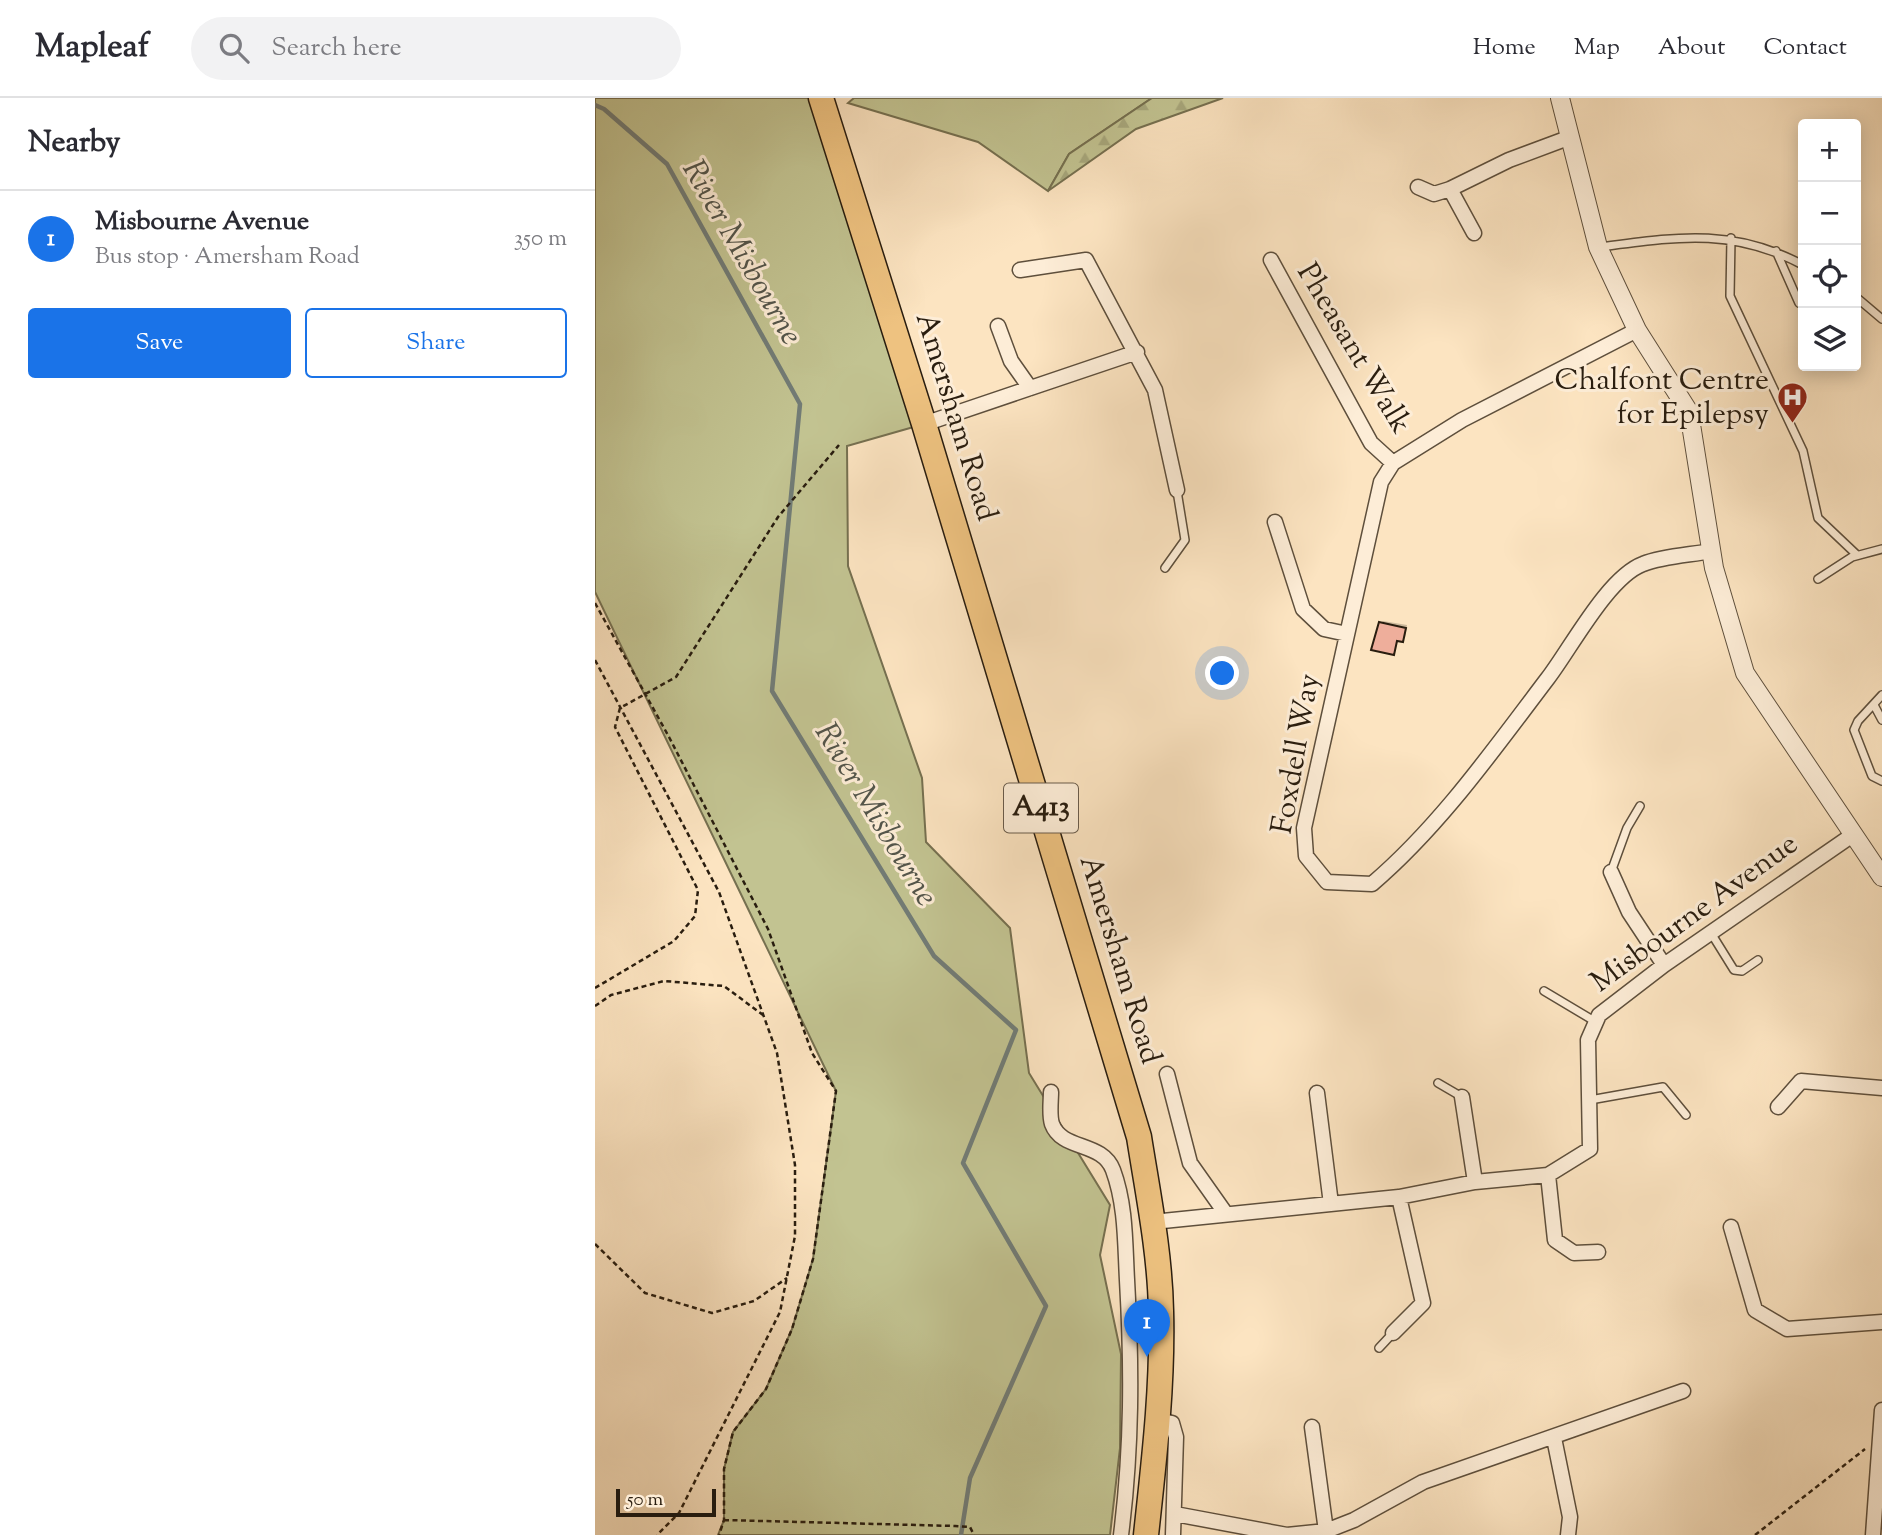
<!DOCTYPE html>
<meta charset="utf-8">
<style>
:root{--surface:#fff;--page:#f2f2f3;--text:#2b2b33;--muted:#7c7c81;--line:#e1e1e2;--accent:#1a73e8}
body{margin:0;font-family:"Sorts Mill Goudy",serif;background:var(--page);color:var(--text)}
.controls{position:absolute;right:21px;top:21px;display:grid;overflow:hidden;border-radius:7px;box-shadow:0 4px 18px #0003}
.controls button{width:63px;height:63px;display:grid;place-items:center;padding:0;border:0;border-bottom:2px solid var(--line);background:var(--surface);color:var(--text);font:35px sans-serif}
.scale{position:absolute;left:21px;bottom:18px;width:100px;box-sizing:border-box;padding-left:7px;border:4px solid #291d0f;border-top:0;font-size:19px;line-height:24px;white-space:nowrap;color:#291d0f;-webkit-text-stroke:5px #fdedd7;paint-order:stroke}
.you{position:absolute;left:628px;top:576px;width:24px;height:24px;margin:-18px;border:5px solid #fff;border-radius:50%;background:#1a73e8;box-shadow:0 0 0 10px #1a73e833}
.badge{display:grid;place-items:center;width:46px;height:46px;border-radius:50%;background:var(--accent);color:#fff;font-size:23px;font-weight:700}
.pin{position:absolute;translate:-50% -58px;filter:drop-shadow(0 2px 4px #0008)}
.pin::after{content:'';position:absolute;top:37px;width:24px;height:21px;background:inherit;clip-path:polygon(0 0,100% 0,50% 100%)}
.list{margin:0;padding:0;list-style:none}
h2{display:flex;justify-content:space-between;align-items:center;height:91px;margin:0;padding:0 28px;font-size:30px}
h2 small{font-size:23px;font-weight:400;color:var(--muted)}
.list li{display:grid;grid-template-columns:46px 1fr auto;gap:21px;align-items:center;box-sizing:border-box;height:98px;padding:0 28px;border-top:2px solid var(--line)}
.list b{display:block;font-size:26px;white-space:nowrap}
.list p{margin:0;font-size:23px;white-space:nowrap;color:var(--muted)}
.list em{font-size:23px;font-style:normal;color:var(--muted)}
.actions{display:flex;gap:14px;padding:21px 28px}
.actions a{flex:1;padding:16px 0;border:2px solid var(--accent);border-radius:7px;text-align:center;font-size:24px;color:var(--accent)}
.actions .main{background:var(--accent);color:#fff}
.icon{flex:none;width:38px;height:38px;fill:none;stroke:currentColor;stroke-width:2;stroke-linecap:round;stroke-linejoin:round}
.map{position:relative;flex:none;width:1287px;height:1437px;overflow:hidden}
header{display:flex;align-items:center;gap:42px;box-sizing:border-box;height:98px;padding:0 35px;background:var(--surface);border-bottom:2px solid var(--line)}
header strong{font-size:33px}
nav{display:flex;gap:38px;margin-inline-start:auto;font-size:24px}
.search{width:490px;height:63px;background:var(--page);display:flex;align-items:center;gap:18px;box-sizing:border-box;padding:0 24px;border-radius:38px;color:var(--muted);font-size:26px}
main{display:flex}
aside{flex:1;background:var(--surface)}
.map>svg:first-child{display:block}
</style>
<header>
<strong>Mapleaf</strong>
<div class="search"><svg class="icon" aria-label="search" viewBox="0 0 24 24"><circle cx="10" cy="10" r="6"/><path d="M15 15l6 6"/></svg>Search here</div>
<nav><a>Home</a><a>Map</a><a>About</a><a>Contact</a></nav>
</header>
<main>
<aside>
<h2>Nearby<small></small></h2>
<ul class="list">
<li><span class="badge">1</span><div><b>Misbourne Avenue</b><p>Bus stop · Amersham Road</p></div><em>350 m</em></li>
</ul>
<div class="actions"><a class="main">Save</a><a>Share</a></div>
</aside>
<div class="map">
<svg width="1287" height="1437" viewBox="0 0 1287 1437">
<defs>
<pattern id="forest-firs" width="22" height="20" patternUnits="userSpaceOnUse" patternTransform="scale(1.75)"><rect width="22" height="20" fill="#c2c391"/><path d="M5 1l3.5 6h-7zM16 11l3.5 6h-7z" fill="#a7a77c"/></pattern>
</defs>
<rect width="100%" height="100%" fill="#fce4c1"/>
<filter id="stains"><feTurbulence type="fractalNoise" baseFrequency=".00286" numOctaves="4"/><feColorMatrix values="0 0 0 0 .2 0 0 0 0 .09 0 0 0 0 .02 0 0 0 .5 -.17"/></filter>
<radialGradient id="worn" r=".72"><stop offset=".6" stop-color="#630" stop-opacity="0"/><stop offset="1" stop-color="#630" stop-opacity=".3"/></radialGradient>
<path fill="#c2c391" stroke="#767050" stroke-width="2" d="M0,0H231L329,326L252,348L253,468L327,680L331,744L415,830L434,975L515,1107L505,1157L526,1256L525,1350L515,1437H123L129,1422V1371L138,1334L171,1291L197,1231L218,1161L241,993L0,494Z
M259,0H557L474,56L453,93L383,44L253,5Z"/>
<path fill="url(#forest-firs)" stroke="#767050" stroke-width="2" d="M557,0H628L541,31L453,93L474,56Z"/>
<path fill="#0003" d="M788,523L812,527L810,540L803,542L799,555L786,525Z"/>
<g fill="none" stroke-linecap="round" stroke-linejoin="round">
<path stroke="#727c76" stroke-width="4.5" d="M0,7L9,11L72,66L205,306L177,593L339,858L421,932L368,1065L451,1208L375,1380L366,1437"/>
</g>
<path fill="#eeae9b" stroke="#291d0f" stroke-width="2" d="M784,524L811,530L808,544L802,543L799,557L776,552Z"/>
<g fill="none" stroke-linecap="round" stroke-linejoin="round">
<defs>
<path id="service" d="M1136,140L1135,198L1208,353L1223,420L1262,457
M1005,149C1081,139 1137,129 1208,167
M1181,153L1204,205
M1261,199L1287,221
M570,470L590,442L582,393
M1223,481L1257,459L1287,451
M1287,597L1263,623L1259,632L1277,678L1287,683
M1279,607L1287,622
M1016,774L1032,730L1045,708
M1116,835L1139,872L1147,873L1163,862
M949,893L1001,924
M843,985L867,999
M995,1002L1068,989L1091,1017
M784,1250L798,1235"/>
<path id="minor" d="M823,89L839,96L855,91L914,62L973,40
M855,91L879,135
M676,162L776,345L798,365
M425,172L491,162L560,292L582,392
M403,228L416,263L435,290
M1042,232L867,322L798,365L786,384L709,730L711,758L732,784L777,786C845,728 899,651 953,580C976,550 1013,479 1048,466C1068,458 1095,457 1116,453
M329,326L542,254
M680,424L708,511L729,531L752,536
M1016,774L1034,814L1069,867
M572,976L595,1065L631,1116
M456,994C456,1003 454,1017 457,1026C467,1053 507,1043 518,1072C531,1107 530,1146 532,1182C537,1270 537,1349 526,1437
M722,995L736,1106
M867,999L880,1084
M1183,1009L1206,983L1287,990
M953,1077L960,1142L979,1155L1003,1154
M558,1124L804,1099L880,1084L953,1077L995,1051L993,942L1004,917L1069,867L1259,736
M1136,1129L1160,1212L1192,1231L1287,1224
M798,1235L828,1205L804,1099
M563,1322L577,1325L581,1339L578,1437
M717,1329L731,1433
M959,1340L975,1419L973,1437
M580,1416L692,1437L731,1433L759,1422L828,1384L1088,1293
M1278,1437L1287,1312"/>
<path id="tertiary" d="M965,0L1003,149L1042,232L1094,314L1119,470L1150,575L1287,779"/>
<path id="trunk" d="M226,0L329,326L544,1039C553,1096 565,1155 566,1213C568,1288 559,1363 551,1437"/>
</defs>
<use href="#service" stroke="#5e4f3c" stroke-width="10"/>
<use href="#minor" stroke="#5e4f3c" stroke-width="17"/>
<use href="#tertiary" stroke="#5e4f3c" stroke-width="20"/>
<use href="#trunk" stroke="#291d0f" stroke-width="27"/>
<path stroke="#291d0f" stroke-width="2.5" stroke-dasharray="5 3.5" stroke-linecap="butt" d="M0,505L74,639L173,831L217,955L241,993L218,1161L197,1231L171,1291L138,1334L129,1371V1422L124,1437
M0,562L124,794L182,955L200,1067V1138L185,1214L84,1415L62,1437
M0,890L79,843L100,818L103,792L20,629L25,610L81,579L183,419L244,347
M0,908L16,897L69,883L129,888L168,917
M0,1146L50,1195L117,1215L159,1203L192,1180
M129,1422L360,1428L375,1429L379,1437
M1160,1437L1270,1351"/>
<use href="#service" stroke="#fdedd7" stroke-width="7"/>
<use href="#minor" stroke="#fdedd7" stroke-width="14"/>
<use href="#tertiary" stroke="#fdedd7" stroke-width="18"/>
<use href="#trunk" stroke="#eec280" stroke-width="24"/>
</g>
<defs>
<symbol id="hospital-pin" viewBox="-11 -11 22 30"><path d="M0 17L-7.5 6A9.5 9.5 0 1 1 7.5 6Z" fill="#8f2418" stroke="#fdedd7"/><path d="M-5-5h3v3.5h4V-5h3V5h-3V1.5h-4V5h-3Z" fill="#fff"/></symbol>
</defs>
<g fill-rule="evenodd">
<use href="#hospital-pin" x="1180" y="282" width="35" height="47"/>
</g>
<g text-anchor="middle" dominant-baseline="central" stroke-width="6" stroke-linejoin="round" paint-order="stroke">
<rect fill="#fdedd7" stroke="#695b4b" stroke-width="2" x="409" y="685.5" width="74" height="49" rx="5"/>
<g font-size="28" font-weight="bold" fill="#291d0f">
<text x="446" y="710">A413</text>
</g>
<g font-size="30" fill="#291d0f" stroke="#fdedd7">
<text transform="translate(758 251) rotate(59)">Pheasant Walk</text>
<text transform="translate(360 319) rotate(73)">Amersham Road</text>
<text transform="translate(702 656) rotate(-80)">Foxdell Way</text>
<text transform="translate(1100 816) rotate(-36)">Misbourne Avenue</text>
<text transform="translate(524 862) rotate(73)">Amersham Road</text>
</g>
<g font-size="30" fill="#291d0f" stroke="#fdedd7" text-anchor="end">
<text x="1174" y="283">Chalfont Centre<tspan x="1174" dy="34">for Epilepsy</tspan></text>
</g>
<g font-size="32" font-style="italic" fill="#53554b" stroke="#fdedd7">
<text transform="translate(146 155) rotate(60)">River Misbourne</text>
<text transform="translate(280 717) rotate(59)">River Misbourne</text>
</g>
</g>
<rect width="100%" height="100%" filter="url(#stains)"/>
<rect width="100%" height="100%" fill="url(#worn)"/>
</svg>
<div class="controls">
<button>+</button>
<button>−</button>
<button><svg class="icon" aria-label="locate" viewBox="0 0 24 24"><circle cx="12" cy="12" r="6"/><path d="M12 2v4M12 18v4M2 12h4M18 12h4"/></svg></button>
<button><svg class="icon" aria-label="layers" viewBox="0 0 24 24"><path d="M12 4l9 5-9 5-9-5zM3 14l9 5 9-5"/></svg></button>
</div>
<div class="scale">50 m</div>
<div class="you"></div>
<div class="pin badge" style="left:552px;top:1259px">1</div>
</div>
</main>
